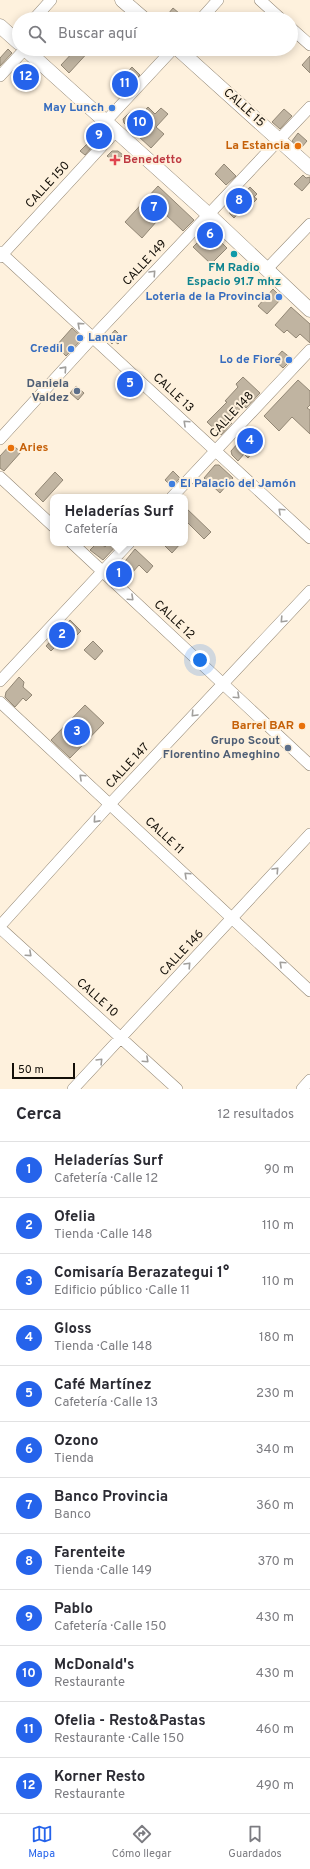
<!DOCTYPE html>
<html lang="es">
<meta charset="utf-8">
<style>
:root{--surface:#fff;--page:#f7f7f7;--text:#2b2b33;--muted:#7c7c81;--line:#e1e1e2;--accent:#2563eb}
body{margin:0;font-family:Overpass,sans-serif;background:var(--page);color:var(--text)}
.scale{position:absolute;left:12px;bottom:10px;width:63px;box-sizing:border-box;padding-left:4px;border:2px solid #130f08;border-top:0;font-size:11px;line-height:14px;white-space:nowrap;color:#130f08;-webkit-text-stroke:3px #fef1dd;paint-order:stroke}
.you{position:absolute;left:200px;top:660px;width:14px;height:14px;margin:-10px;border:3px solid #fff;border-radius:50%;background:#1a73e8;box-shadow:0 0 0 6px #1a73e833}
.badge{display:grid;place-items:center;width:26px;height:26px;border-radius:50%;background:var(--accent);color:#fff;font-size:13px;font-weight:700}
.pin{position:absolute;translate:-50% -50%;border:2px solid #fff;box-shadow:0 1px 4px #0006}
.popup{position:absolute;left:50px;top:494px;width:138px;height:52px;box-sizing:border-box;display:grid;place-content:center;border-radius:8px;background:var(--surface);filter:drop-shadow(0 1px 3px #0005);font-size:13px;white-space:nowrap;color:var(--muted)}
.popup b{font-size:15px;color:var(--text)}
.popup::after{content:'';position:absolute;left:50%;top:100%;margin-left:-8px;border:8px solid transparent;border-top-color:var(--surface)}
.list{margin:0;padding:0;list-style:none}
h2{display:flex;justify-content:space-between;align-items:center;height:52px;margin:0;padding:0 16px;font-size:17px}
h2 small{font-size:13px;font-weight:400;color:var(--muted)}
.list li{display:grid;grid-template-columns:26px 1fr auto;gap:12px;align-items:center;box-sizing:border-box;height:56px;padding:0 16px;border-top:1px solid var(--line)}
.list b{display:block;font-size:15px;white-space:nowrap}
.list p{margin:0;font-size:13px;white-space:nowrap;color:var(--muted)}
.list em{font-size:13px;font-style:normal;color:var(--muted)}
.icon{flex:none;width:22px;height:22px;fill:none;stroke:currentColor;stroke-width:2;stroke-linecap:round;stroke-linejoin:round}
.map{position:relative;flex:none;width:310px;height:1089px;overflow:hidden}
.search{position:absolute;background:var(--surface);box-shadow:0 2px 10px #0003;left:12px;right:12px;top:12px;height:44px;display:flex;align-items:center;gap:10px;box-sizing:border-box;padding:0 14px;border-radius:22px;color:var(--muted);font-size:15px}
.sheet{height:724px;background:var(--surface)}
nav{display:flex;justify-content:space-around;align-items:center;box-sizing:border-box;height:56px;border-top:1px solid var(--line);background:var(--surface);font-size:11px;color:var(--muted)}
nav a{display:grid;justify-items:center;gap:2px}
nav .on{color:var(--accent)}
.map>svg:first-child{display:block}
</style>
<div class="map">
<svg width="310" height="1089" viewBox="0 0 310 1089">
<rect width="100%" height="100%" fill="#fef1dd"/>
<path fill="#c0b4a1" stroke="#928775" d="M173,8L186,19H164Z
M8,49L12,53L0,66V58Z
M76,49H91L69,73L61,65Z
M310,56V73L302,65Z
M26,66L36,76L27,87L16,77Z
M132,67L140,75L124,91L117,83Z
M148,107L155,114L161,108L168,114L156,127L164,134L151,148L124,123L123,119L130,112L137,119Z
M284,109L292,116L280,129L272,122Z
M93,127L102,136L85,155L80,151L92,139L87,134Z
M298,133L307,141L301,148L292,141Z
M112,151H118L123,155L115,163L107,156Z
M224,164L236,176L226,185L215,174Z
M303,175L306,178L310,177V182L302,191L294,184Z
M158,186L194,220L183,231L164,213L142,238L125,222Z
M250,187L257,194L254,197L257,199L252,204L249,201L234,218L230,214L229,209Z
M207,233H212L227,248L211,264L193,247Z
M273,289L282,298L267,314L258,306Z
M291,307L310,324V343L300,334L296,338L287,330L284,333L275,325Z
M72,328L83,338L66,356L56,346Z
M115,330L123,338L118,344L114,341L112,344L107,339Z
M282,351L292,359L283,368L274,360Z
M243,377L260,393L246,408L243,405L229,421L232,423L221,435L207,422L227,402L225,401L238,387L236,384Z
M298,380L310,391V405L307,408L310,410V434L292,417L279,431L264,416Z
M76,386L84,393L78,400L70,393Z
M246,434L258,445L248,458L244,454L238,461L232,455L231,451Z
M11,444L21,452L4,471L0,468V456Z
M215,465H219L233,478L220,493L204,478Z
M173,471L180,478L172,487L165,480Z
M55,472L63,480L43,502L35,494Z
M185,507L211,532L204,539L185,520Z
M97,543H100L105,547L109,543H119L103,560L90,550Z
M162,543H181L172,553Z
M135,549L153,566L147,573L139,565L124,582L117,575V571Z
M70,620L81,631L73,639L68,634L51,651L46,646Z
M93,641L103,651L95,660L84,650Z
M19,677L24,682L23,687L32,695L26,701L23,698L15,707L5,697L6,692Z
M85,705L104,723L70,758L51,740Z"/>
<g fill="none" stroke-linecap="round" stroke-linejoin="round">
<defs>
<path id="minor" d="M260,0L281,19
M34,19L51,0
M201,19L218,0
M291,28L310,45
M0,76L25,49
M106,121L173,49
M0,252L310,538
M0,257L116,131
M267,269L310,224
M0,439L93,337L310,107
M0,477L53,526
M172,497L310,350
M72,543L310,765
M0,681L129,543
M0,702L310,991
M0,926L111,803L310,591
M0,928L177,1089
M73,1089L310,834
M302,1089L310,1080"/>
<path id="major" d="M122,0L144,19
M0,26L19,43
M25,49L208,214L310,310
M178,49L310,168"/>
</defs>
<use href="#minor" stroke="#918573" stroke-width="12"/>
<use href="#major" stroke="#918573" stroke-width="15"/>
<use href="#minor" stroke="#fff" stroke-width="11"/>
<use href="#major" stroke="#fff" stroke-width="14"/>
</g>
<defs><path id="oneway-chevron" d="M-2-3.5L2.5 0L-2 3.5" fill="none" stroke-width="1.6" stroke-linecap="round" stroke-linejoin="round"/></defs>
<g stroke="#a19f9c">
<use href="#oneway-chevron" transform="translate(153 273) rotate(-47)"/>
<use href="#oneway-chevron" transform="translate(80 325) rotate(-138)"/>
<use href="#oneway-chevron" transform="translate(64 369) rotate(-48)"/>
<use href="#oneway-chevron" transform="translate(186 423) rotate(-137)"/>
<use href="#oneway-chevron" transform="translate(281 511) rotate(-137)"/>
<use href="#oneway-chevron" transform="translate(131 598) rotate(43)"/>
<use href="#oneway-chevron" transform="translate(283 620) rotate(133)"/>
<use href="#oneway-chevron" transform="translate(237 696) rotate(43)"/>
<use href="#oneway-chevron" transform="translate(194 714) rotate(133)"/>
<use href="#oneway-chevron" transform="translate(82 777) rotate(-137)"/>
<use href="#oneway-chevron" transform="translate(96 820) rotate(132)"/>
<use href="#oneway-chevron" transform="translate(276 870) rotate(-47)"/>
<use href="#oneway-chevron" transform="translate(187 875) rotate(-137)"/>
<use href="#oneway-chevron" transform="translate(29 954) rotate(42)"/>
<use href="#oneway-chevron" transform="translate(282 964) rotate(-137)"/>
<use href="#oneway-chevron" transform="translate(188 965) rotate(-47)"/>
<use href="#oneway-chevron" transform="translate(146 1060) rotate(43)"/>
<use href="#oneway-chevron" transform="translate(100 1061) rotate(-46)"/>
</g>
<g fill="#3f7fe0" stroke="#fef1dd" stroke-width="1.5">
<circle cx="112" cy="108" r="4"/>
<circle cx="279" cy="297" r="4"/>
<circle cx="80" cy="338" r="4"/>
<circle cx="71" cy="349" r="4"/>
<circle cx="289" cy="360" r="4"/>
<circle cx="172" cy="484" r="4"/>
</g>
<g fill="#e8710a" stroke="#fef1dd" stroke-width="1.5">
<circle cx="298" cy="146" r="4"/>
<circle cx="11" cy="448" r="4"/>
<circle cx="302" cy="726" r="4"/>
</g>
<path fill="#e0444e" stroke="#fef1dd" stroke-width="1.5" d="M113 154h4v4h4v4h-4v4h-4v-4h-4v-4h4z"/>
<circle fill="#0f9aa8" stroke="#fef1dd" stroke-width="1.5" cx="234" cy="254" r="4"/>
<g fill="#5c6f8a" stroke="#fef1dd" stroke-width="1.5">
<circle cx="77" cy="391" r="4"/>
<circle cx="288" cy="748" r="4"/>
</g>
<g text-anchor="middle" dominant-baseline="central" stroke-width="4" stroke-linejoin="round" paint-order="stroke">
<g font-size="12" font-weight="bold" fill="#366cbe" stroke="#fef1dd" text-anchor="end">
<text x="104" y="108">May Lunch</text>
<text x="271" y="297">Loteria de la Provincia</text>
<text x="88" y="338" text-anchor="start">Lanuar</text>
<text x="63" y="349">Credil</text>
<text x="281" y="360">Lo de Fiore</text>
<text x="180" y="484" text-anchor="start">El Palacio del Jamón</text>
</g>
<g font-size="12" fill="#130f08" stroke="#fef1dd">
<text transform="translate(244 108) rotate(42)">CALLE 15</text>
<text transform="translate(48 185) rotate(-47)">CALLE 150</text>
<text transform="translate(145 263) rotate(-47)">CALLE 149</text>
<text transform="translate(173 393) rotate(43)">CALLE 13</text>
<text transform="translate(232 415) rotate(-47)">CALLE 148</text>
<text transform="translate(174 620) rotate(43)">CALLE 12</text>
<text transform="translate(128 766) rotate(-47)">CALLE 147</text>
<text transform="translate(164 836) rotate(43)">CALLE 11</text>
<text transform="translate(182 953) rotate(-47)">CALLE 146</text>
<text transform="translate(97 998) rotate(42)">CALLE 10</text>
</g>
<g font-size="12" font-weight="bold" fill="#c56008" stroke="#fef1dd" text-anchor="end">
<text x="290" y="146">La Estancia</text>
<text x="19" y="448" text-anchor="start">Aries</text>
<text x="294" y="726">Barrel BAR</text>
</g>
<g font-size="12" font-weight="bold" fill="#be3a42" stroke="#fef1dd" text-anchor="start">
<text x="123" y="160">Benedetto</text>
</g>
<g font-size="12" font-weight="bold" fill="#0d838f" stroke="#fef1dd">
<text x="234" y="268">FM Radio<tspan x="234" dy="14">Espacio 91.7 mhz</tspan></text>
</g>
<g font-size="12" font-weight="bold" fill="#4e5e75" stroke="#fef1dd" text-anchor="end">
<text x="69" y="384">Daniela<tspan x="69" dy="14">Valdez</tspan></text>
<text x="280" y="741">Grupo Scout<tspan x="280" dy="14">Florentino Ameghino</tspan></text>
</g>
</g>
</svg>
<div class="scale">50 m</div>
<div class="you"></div>
<div class="pin badge" style="left:119px;top:574px">1</div>
<div class="popup"><b>Heladerías Surf</b>Cafetería</div>
<div class="pin badge" style="left:62px;top:635px">2</div>
<div class="pin badge" style="left:77px;top:732px">3</div>
<div class="pin badge" style="left:250px;top:441px">4</div>
<div class="pin badge" style="left:130px;top:384px">5</div>
<div class="pin badge" style="left:210px;top:235px">6</div>
<div class="pin badge" style="left:154px;top:208px">7</div>
<div class="pin badge" style="left:239px;top:201px">8</div>
<div class="pin badge" style="left:99px;top:136px">9</div>
<div class="pin badge" style="left:140px;top:123px">10</div>
<div class="pin badge" style="left:125px;top:84px">11</div>
<div class="pin badge" style="left:26px;top:77px">12</div>
<div class="search"><svg class="icon" aria-label="search" viewBox="0 0 24 24"><circle cx="10" cy="10" r="6"/><path d="M15 15l6 6"/></svg>Buscar aquí</div>
</div>
<section class="sheet">
<h2>Cerca<small>12 resultados</small></h2>
<ul class="list">
<li><span class="badge">1</span><div><b>Heladerías Surf</b><p>Cafetería · Calle 12</p></div><em>90 m</em></li>
<li><span class="badge">2</span><div><b>Ofelia</b><p>Tienda · Calle 148</p></div><em>110 m</em></li>
<li><span class="badge">3</span><div><b>Comisaría Berazategui 1°</b><p>Edificio público · Calle 11</p></div><em>110 m</em></li>
<li><span class="badge">4</span><div><b>Gloss</b><p>Tienda · Calle 148</p></div><em>180 m</em></li>
<li><span class="badge">5</span><div><b>Café Martínez</b><p>Cafetería · Calle 13</p></div><em>230 m</em></li>
<li><span class="badge">6</span><div><b>Ozono</b><p>Tienda</p></div><em>340 m</em></li>
<li><span class="badge">7</span><div><b>Banco Provincia</b><p>Banco</p></div><em>360 m</em></li>
<li><span class="badge">8</span><div><b>Farenteite</b><p>Tienda · Calle 149</p></div><em>370 m</em></li>
<li><span class="badge">9</span><div><b>Pablo</b><p>Cafetería · Calle 150</p></div><em>430 m</em></li>
<li><span class="badge">10</span><div><b>McDonald's</b><p>Restaurante</p></div><em>430 m</em></li>
<li><span class="badge">11</span><div><b>Ofelia - Resto&amp;Pastas</b><p>Restaurante · Calle 150</p></div><em>460 m</em></li>
<li><span class="badge">12</span><div><b>Korner Resto</b><p>Restaurante</p></div><em>490 m</em></li>
</ul>
</section>
<nav>
<a class="on"><svg class="icon" aria-label="map" viewBox="0 0 24 24"><path d="M3 6l6-2 6 2 6-2v14l-6 2-6-2-6 2zM9 4v14M15 6v14"/></svg>Mapa</a>
<a><svg class="icon" aria-label="directions" viewBox="0 0 24 24"><path d="M12 3l9 9-9 9-9-9zM9 14v-3h6M13 9l2 2-2 2"/></svg>Cómo llegar</a>
<a><svg class="icon" aria-label="saved" viewBox="0 0 24 24"><path d="M7 4h10v16l-5-4-5 4z"/></svg>Guardados</a>
</nav>
